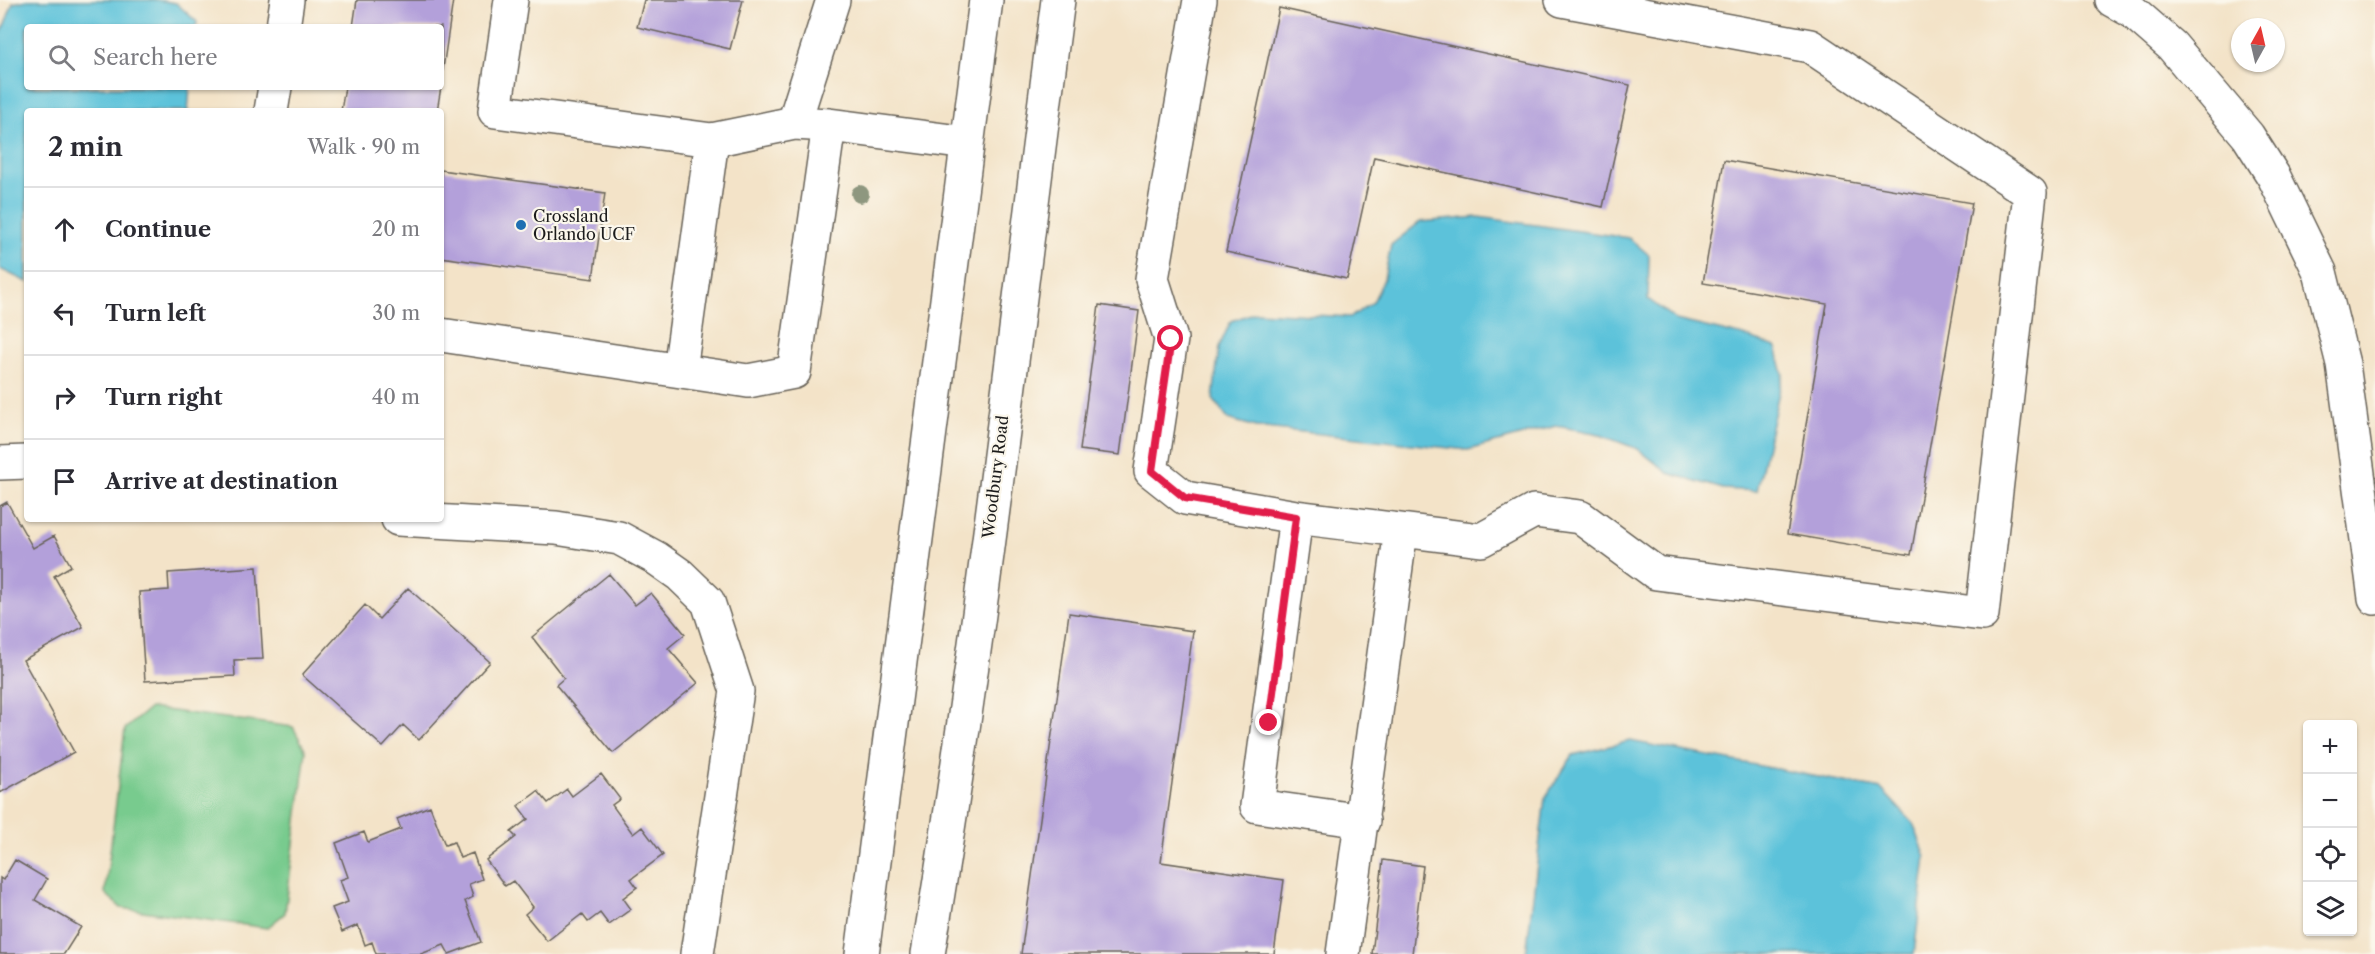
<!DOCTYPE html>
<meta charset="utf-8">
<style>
:root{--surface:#fff;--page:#f7f7f7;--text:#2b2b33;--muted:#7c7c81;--line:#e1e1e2}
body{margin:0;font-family:"Libre Caslon Text",serif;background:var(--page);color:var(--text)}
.controls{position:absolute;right:18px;bottom:18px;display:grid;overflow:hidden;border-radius:6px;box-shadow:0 2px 4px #0004}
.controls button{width:54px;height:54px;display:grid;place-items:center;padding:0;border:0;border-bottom:2px solid var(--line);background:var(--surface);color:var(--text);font:30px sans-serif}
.compass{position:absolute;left:2231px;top:18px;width:54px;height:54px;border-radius:50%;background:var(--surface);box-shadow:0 2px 4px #0004;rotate:8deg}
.stop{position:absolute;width:18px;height:18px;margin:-14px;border:4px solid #e11d48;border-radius:50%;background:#fff}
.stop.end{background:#e11d48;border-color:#fff;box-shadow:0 2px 6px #0008}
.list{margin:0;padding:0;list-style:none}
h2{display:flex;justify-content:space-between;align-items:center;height:78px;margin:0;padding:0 24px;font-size:26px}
h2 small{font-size:20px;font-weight:400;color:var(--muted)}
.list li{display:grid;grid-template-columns:39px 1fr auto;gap:18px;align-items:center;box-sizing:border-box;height:84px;padding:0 24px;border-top:2px solid var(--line)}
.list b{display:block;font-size:22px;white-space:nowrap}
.list em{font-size:20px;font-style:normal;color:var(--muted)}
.icon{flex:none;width:33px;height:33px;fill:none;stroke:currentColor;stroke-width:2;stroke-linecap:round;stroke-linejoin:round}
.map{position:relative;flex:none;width:2375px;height:954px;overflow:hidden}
.search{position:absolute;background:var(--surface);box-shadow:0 2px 4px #0004;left:24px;top:24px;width:420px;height:66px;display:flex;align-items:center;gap:15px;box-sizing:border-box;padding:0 21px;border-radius:6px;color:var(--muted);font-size:22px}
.panel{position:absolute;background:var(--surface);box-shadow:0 2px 4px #0004;left:24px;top:108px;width:420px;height:414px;border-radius:6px}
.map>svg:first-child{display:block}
</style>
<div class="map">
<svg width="2375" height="954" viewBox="0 0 2375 954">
<rect width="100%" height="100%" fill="#fbf7ec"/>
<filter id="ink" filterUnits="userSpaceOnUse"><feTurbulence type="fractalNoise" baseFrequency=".0167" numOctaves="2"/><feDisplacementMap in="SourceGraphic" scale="12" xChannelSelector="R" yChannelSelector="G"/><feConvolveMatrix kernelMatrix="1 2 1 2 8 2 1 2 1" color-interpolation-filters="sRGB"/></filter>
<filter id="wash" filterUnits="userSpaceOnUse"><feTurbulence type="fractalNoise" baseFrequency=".008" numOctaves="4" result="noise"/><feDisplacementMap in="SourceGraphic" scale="24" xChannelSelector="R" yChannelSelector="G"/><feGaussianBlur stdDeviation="1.35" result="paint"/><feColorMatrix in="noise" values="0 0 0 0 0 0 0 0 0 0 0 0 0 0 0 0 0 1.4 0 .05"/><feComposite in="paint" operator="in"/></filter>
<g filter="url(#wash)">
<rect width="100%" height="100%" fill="#f3e3c8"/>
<path fill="#78cb8e" stroke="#4a7455" stroke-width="1.5" d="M150,708L293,727L306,751L285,913L267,928L121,908L105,893L125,729Z"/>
<path fill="#5cc2da" stroke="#3c6f7b" stroke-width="1.5" d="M28,0H157L176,3L197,22L196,27H27V87H190L188,111H27V282L0,269V37L13,3Z
M1478,217L1629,238L1649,255L1648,299L1676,320L1744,336L1776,347L1783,374L1757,491L1723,489L1668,473L1638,449L1595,433L1556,426L1468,450L1256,427L1228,419L1213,399L1219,347L1231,321L1256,312L1351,317L1373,302L1384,279L1391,245L1420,222Z
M1630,741L1881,789L1913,823L1926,857L1914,954H1526L1545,798L1573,755Z"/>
<g id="blocks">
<path fill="#b3a0da" d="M357,0H453L442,76L441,27H353Z
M644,0H743L730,49L637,27Z
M1279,8L1630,85L1603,207L1374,157L1347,279L1226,252Z
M345,87H441L437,111H341Z
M1724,160L1972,203L1911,555L1787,534L1827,304L1703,283Z
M441,170L605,193L593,279L441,257Z
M1099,305L1139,311L1120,455L1080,450Z
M7,502L33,548L54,536L71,566L54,576L83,627L23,660L74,752L0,793V506Z
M257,567L263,659L234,660L235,676L145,681L139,592L169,590L168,573Z
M609,574L635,605L651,593L685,634L668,648L698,683L613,753L556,685L564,678L532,637Z
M408,588L490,662L419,740L403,725L383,747L302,675L365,605L379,619Z
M1069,613L1193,631L1161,862L1284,880L1274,954H1021Z
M601,774L620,799L612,805L633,834L642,827L663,855L631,879L637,887L623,898L631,909L609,925L600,913L588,922L582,914L547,941L525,914L533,907L513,881L505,886L486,860L516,837L511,832L528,819L518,806L538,791L548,803L567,789L572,796Z
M430,806L445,845L454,842L460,858L473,853L482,879L469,884L473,897L465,901L481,942L449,954L444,945L421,954H376L372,942L365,945L358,925L342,932L332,908L348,902L340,880L348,877L336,843L364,832L368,842L401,829L397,819Z
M15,860L47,879L35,900L81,927L64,954H0V878L3,880Z
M1383,860L1423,866L1412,954H1372Z"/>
</g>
</g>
<g filter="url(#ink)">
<use href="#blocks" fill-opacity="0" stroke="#676258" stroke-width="1.5"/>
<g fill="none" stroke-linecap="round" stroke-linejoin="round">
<defs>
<path id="minor" d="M511,0L495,111L712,140L794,123
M833,0L794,123L829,125L967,143
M1200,0L1152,279L1171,339L1151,471L1185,498L1296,517
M283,27L287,0
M271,111L275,87
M441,335L748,381L794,372L829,125
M680,370L712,140
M0,463L27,462
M398,519L556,528L619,538L656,558L680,575L708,602L737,691L697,954
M1401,530L1481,540L1534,511L1580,517L1656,573L1982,614L2030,193L1810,46L1562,0
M862,954L986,0
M928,954C981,638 1016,318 1058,0
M1343,954L1401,530L1296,517L1257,806L1363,821"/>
<path id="highway" d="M2112,0L2132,11L2172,46L2248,136L2274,177L2320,272L2343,364L2375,598"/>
</defs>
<use href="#minor" stroke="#676258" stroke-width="36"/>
<use href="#highway" stroke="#676258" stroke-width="36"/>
<use href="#minor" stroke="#fff" stroke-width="33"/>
<use href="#highway" stroke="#fff" stroke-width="33"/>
</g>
<circle fill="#8e977f" cx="860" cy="194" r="9"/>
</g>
<g fill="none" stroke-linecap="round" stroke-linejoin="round" filter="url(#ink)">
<path stroke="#e11d48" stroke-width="8" d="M1171,339L1152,471L1185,498L1296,517L1269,723"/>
</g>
<circle fill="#1f6fb2" stroke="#fbf7ec" stroke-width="2" cx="521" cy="225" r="6"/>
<g text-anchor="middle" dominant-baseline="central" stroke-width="4.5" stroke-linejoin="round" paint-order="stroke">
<g font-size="16" fill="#1c1c1c" stroke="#fbf7ec" text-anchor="start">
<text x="533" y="216">Crossland<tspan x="533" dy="18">Orlando UCF</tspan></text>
</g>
<g font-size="16" fill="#1c1c1c" stroke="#fbf7ec">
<text transform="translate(995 477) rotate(-83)">Woodbury Road</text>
</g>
</g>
</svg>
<div class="controls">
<button>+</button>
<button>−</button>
<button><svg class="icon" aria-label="locate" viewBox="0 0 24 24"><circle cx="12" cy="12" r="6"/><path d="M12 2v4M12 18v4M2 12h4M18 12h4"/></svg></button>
<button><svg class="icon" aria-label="layers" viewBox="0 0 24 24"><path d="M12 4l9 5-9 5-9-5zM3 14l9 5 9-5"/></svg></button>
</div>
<svg class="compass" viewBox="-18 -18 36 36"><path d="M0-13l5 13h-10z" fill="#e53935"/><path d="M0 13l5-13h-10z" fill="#7c7c81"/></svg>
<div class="stop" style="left:1171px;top:339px"></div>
<div class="stop end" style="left:1269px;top:723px"></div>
<div class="search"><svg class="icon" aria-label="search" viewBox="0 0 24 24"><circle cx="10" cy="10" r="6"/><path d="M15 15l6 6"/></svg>Search here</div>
<section class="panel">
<h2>2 min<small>Walk · 90 m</small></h2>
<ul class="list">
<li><svg class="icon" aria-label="ahead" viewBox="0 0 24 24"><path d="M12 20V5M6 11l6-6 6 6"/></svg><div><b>Continue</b></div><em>20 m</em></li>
<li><svg class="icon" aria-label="left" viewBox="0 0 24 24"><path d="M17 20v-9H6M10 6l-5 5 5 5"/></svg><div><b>Turn left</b></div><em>30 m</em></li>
<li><svg class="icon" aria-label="right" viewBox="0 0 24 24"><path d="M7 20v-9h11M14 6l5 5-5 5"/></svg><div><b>Turn right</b></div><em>40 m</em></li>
<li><svg class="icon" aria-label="arrive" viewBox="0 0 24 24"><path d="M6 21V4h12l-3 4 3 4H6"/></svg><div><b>Arrive at destination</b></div></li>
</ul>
</section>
</div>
